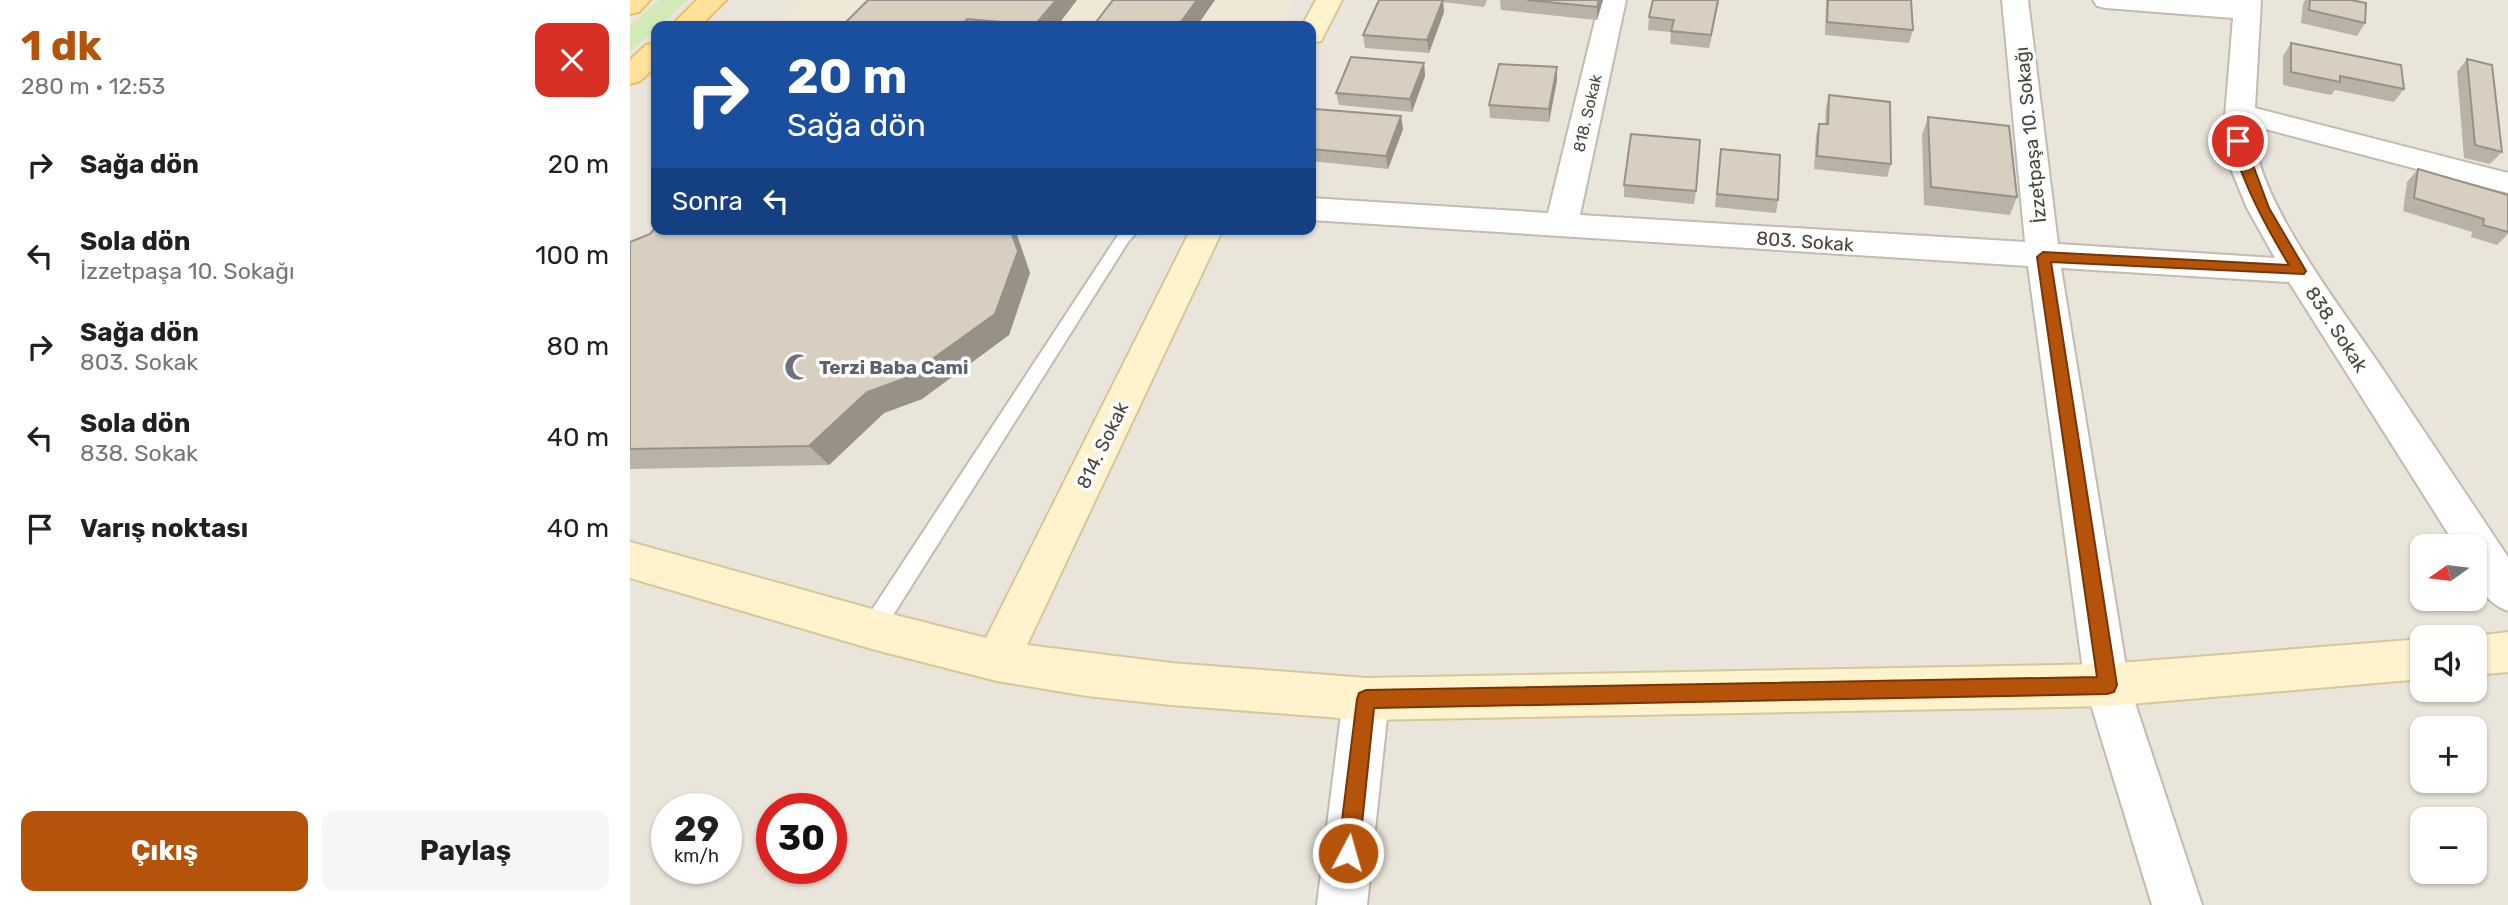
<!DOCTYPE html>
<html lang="tr">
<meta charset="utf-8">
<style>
:root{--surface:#fff;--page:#f6f6f6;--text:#202124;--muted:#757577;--accent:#b45309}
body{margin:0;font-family:Rubik,sans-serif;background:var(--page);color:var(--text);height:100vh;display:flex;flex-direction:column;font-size:26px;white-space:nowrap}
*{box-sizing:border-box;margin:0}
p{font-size:23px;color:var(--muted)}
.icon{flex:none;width:38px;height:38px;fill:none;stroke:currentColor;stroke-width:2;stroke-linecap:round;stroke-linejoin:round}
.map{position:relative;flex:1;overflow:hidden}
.drawer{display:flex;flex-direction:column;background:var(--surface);width:630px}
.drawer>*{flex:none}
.banner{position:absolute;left:21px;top:21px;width:665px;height:214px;border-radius:14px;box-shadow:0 2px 5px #0004;background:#1a4fa0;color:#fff;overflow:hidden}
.needle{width:46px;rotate:256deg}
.fabs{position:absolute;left:1780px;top:534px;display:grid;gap:14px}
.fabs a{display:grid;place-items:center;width:77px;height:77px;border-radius:14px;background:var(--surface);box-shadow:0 2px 5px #0004;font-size:35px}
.speed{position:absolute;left:21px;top:793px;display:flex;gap:14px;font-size:35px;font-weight:700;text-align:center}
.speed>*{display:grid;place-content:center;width:91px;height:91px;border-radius:50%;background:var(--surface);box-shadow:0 2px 5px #0004;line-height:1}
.speed small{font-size:18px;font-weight:400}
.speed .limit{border:10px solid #d22;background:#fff;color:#111}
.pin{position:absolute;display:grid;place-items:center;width:60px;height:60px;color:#fff;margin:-30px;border:4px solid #fff;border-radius:50%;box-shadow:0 2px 7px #0007}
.me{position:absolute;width:77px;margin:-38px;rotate:6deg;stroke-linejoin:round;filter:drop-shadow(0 0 5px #0008)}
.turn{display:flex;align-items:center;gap:24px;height:147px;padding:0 21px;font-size:32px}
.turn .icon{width:91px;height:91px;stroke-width:2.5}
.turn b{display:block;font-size:49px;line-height:60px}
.then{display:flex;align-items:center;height:66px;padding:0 21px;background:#0003;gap:14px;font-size:26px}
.round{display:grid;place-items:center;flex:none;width:74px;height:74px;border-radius:14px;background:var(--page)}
.overview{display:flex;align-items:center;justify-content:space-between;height:119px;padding:0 21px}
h1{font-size:42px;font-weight:700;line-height:52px;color:var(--accent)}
.action{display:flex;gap:14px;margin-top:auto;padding:14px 21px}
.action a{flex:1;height:80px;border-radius:14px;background:var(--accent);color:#fff;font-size:28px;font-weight:700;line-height:80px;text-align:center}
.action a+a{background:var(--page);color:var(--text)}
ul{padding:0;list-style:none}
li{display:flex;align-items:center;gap:21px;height:91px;padding:0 21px}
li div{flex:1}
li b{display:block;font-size:26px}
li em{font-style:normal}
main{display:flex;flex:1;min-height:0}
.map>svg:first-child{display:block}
.residential{fill:#eae5da;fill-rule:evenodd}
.education{fill:#efe8d6}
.green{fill:#d2eab5}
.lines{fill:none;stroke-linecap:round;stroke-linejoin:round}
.lane-casing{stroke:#c2bbae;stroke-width:4}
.street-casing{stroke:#c2bbae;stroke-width:4}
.secondary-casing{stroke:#d6c79b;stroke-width:4}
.primary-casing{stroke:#e6c16a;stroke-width:4}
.lane{fill:#fff;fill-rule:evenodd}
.street{fill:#fff;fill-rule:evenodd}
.secondary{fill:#fff3cd;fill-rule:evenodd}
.primary{fill:#ffe39c;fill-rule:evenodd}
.wall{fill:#bab2a6}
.shaded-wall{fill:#979187}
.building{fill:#d8cfc1;stroke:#979187;stroke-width:2}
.route{fill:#b45309;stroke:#753606;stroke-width:2}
.labels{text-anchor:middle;stroke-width:7;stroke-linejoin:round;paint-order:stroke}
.far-street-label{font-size:16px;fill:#4b4439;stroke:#fff}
.street-label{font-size:19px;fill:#4b4439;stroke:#fff}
.worship-label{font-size:19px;font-weight:bold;fill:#5b616d;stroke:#fff;text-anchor:start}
</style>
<main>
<section class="drawer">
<div class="overview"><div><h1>1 dk</h1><p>280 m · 12:53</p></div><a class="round" style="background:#d93025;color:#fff"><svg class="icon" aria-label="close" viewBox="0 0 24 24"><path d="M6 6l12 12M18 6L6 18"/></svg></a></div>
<ul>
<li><svg class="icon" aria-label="right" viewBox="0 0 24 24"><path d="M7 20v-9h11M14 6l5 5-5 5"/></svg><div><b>Sağa dön</b></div><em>20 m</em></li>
<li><svg class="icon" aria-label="left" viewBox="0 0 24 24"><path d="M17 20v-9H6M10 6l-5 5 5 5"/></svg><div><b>Sola dön</b><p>İzzetpaşa 10. Sokağı</p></div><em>100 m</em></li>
<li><svg class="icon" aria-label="right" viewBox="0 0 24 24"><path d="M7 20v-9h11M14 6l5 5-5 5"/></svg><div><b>Sağa dön</b><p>803. Sokak</p></div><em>80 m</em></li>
<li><svg class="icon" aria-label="left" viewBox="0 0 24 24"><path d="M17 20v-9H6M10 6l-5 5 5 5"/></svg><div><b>Sola dön</b><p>838. Sokak</p></div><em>40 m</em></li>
<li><svg class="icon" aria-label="arrive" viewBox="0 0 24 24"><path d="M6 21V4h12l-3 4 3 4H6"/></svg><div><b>Varış noktası</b></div><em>40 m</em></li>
</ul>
<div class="action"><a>Çıkış</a><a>Paylaş</a></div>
</section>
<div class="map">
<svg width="1878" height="905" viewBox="0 0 1878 905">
<rect width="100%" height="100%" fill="#f6f3ec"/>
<path class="residential" d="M0,0H1878V905H0ZM26,26H681V229H26ZM1792,546H1844V598H1792ZM1792,637H1844V690H1792ZM1792,728H1844V780H1792ZM37,808H96V868H37ZM142,808H201V868H142ZM1792,819H1844V872H1792Z"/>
<polygon class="education" points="172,0 663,0 649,26 143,26"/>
<polygon class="green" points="30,0 58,0 0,51 0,26"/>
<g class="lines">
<defs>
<polygon id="lane" points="492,229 510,229 498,242 250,636 242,639 234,636 231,629 234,622"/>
<g id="street">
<path d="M970,0H996L950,215L1395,242L1372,0H1398L1428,244L1645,258L1617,208L1601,169L1593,141L1603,18L1476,8L1467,6L1463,0H1631L1625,108L1878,173V193L1624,126C1620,193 1716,314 1754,371C1795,433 1837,495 1878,557V611C1847,599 1844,575 1844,546H1826L1659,282L1431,268L1499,685L1572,905H1522L1455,685L1398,266L681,220V198L918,213Z"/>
<polygon points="736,678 752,684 759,699 737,905 687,905 713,699 720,684"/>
</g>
<g id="secondary">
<polygon points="686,0 712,0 691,41 681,43 681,26 672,26"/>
<polygon points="561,229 593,229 397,645 541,663 736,678 1477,664 1792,639 1792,679 1477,706 736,720 541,705 457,696 367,681 242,649 0,578 0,542 242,609 356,638"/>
<polygon points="1878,632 1878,672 1844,675 1844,637 1838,637"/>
</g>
<g id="primary">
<polygon points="0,0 20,0 9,12 0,14"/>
<polygon points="67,0 96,0 70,26 41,26"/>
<polygon points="26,43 26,66 10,81 0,84 0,60 16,45"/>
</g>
</defs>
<use href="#lane" class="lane-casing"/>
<use href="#street" class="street-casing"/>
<use href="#secondary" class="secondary-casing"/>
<use href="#primary" class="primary-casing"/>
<use href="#lane" class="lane"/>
<use href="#street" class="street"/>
<use href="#secondary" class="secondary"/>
<use href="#primary" class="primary"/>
</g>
<g class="wall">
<polygon points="238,0 447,0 427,26 212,26"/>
<polygon points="749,0 857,0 854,7 813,2 814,12 799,53 735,48 733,35"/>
<polygon points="870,0 973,0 967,20 871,10"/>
<polygon points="1089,0 1079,48 1040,44 1041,32 1018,30 1019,17"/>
<polygon points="1196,0 1281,0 1283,30 1279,43 1195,35"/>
<polygon points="1675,0 1727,0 1726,1 1735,23 1727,36 1671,23 1673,4"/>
<polygon points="1661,43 1774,89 1764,102 1705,90 1701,95 1653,85 1653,56"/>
<polygon points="1837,59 1872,152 1860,164 1834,158 1827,72"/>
<polygon points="794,63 795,76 782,112 709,105 706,93"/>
<polygon points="927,67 927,80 919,122 860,118 859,105"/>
<polygon points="1199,95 1261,164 1257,177 1184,169 1186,136 1189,124 1195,124 1196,108"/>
<polygon points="771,116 773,129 758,169 681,161 681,117"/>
<polygon points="1298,117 1387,197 1380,215 1294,205 1292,135"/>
<polygon points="1091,149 1148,200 1146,213 1085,207"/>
<polygon points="1788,169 1878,195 1878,234 1867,245 1841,237 1842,232 1773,211 1777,182"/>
<polygon points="994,185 1066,191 1064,204 994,197"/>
<polygon points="26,229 385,229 400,273 379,335 292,399 254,413 199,465 0,469 0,242 20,234"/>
</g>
<g class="shaded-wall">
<polygon points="426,0 447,0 427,26 406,26 405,25"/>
<polygon points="567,0 585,0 567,26 548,26"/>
<polygon points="813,0 814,12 799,53 797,40"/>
<polygon points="969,0 973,0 967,20 967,7"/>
<polygon points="1088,0 1089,0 1079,48 1081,35"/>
<polygon points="337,19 341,26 331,26"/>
<polygon points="794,63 795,76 782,112 780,99"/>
<polygon points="927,67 927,80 919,122 919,109"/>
<polygon points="771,116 773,129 758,169 756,156"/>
<polygon points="380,229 385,229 400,273 379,335 292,399 254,413 199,465 179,446"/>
</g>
<g class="building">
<polygon points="238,0 426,0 405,25 337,19 331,26 212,26"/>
<polygon points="483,0 567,0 548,26 463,26"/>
<polygon points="749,0 813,0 797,40 733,35"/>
<polygon points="897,0 969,0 967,7"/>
<polygon points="1023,0 1088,0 1081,35 1041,31 1044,20 1019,17"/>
<polygon points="1198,0 1281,0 1283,30 1197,22"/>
<polygon points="1680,0 1721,0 1736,3 1735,23 1679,10"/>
<polygon points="1661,43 1771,65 1774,89 1710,76 1710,82 1661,72"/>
<polygon points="721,57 794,63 780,99 706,93"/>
<polygon points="1837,59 1862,65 1872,152 1845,145"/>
<polygon points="869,64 927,67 919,109 859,105"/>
<polygon points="1199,95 1260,102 1261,164 1187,156 1189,124 1198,124"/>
<polygon points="685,109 771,116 756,156 681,149 681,117"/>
<polygon points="1298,117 1379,126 1387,197 1301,187"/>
<polygon points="1001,134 1070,140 1066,191 994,185"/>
<polygon points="1091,149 1150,155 1148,200 1087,194"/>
<polygon points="1788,169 1878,195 1878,232 1853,225 1854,219 1784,198"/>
<polygon points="26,227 26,229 380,229 388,251 365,314 276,378 237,392 179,446 0,449 0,242 20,234"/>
</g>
<path class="route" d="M1608,137L1614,141L1639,208L1676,271L1674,274L1421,262L1487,685L1484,692L1477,694L744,708L729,853L726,861L718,864L711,861L708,853L727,699L729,693L736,690L1467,677L1407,257L1413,252L1659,265C1635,225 1614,186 1601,141Z"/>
<defs>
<symbol id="mosque-bare" viewBox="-9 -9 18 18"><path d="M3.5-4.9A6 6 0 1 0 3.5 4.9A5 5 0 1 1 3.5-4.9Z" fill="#6b7280" stroke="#fff" stroke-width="2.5" paint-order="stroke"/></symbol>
</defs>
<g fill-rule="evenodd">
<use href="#mosque-bare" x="149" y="348" width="38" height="38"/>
</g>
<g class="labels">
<g class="far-street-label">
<text transform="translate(957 113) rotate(-77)" y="6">818. Sokak</text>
</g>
<g class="street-label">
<text transform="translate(1400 135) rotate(-96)" y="7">İzzetpaşa 10. Sokağı</text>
<text transform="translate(1175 241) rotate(4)" y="7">803. Sokak</text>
<text transform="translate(1707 329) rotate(57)" y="7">838. Sokak</text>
<text transform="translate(472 445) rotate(-64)" y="7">814. Sokak</text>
</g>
<g class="worship-label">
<text x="189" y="374">Terzi Baba Cami</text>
</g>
</g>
</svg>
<div class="fabs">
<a><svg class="needle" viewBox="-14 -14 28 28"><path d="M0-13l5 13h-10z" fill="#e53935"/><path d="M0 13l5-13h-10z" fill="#757577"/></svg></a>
<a><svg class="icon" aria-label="sound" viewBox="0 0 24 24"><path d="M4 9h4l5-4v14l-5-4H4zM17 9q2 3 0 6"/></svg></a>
<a>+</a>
<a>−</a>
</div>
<div class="speed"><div>29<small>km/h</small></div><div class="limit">30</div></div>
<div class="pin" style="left:1608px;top:141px;background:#d93025"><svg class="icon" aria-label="arrive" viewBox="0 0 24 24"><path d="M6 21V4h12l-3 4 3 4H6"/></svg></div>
<svg class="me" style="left:718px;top:853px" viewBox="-20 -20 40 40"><circle r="17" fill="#b45309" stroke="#fff" stroke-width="3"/><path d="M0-11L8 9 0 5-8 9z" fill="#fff"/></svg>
<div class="banner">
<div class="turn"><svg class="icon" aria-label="right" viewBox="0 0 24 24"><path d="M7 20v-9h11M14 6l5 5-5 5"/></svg><div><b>20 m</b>Sağa dön</div></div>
<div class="then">Sonra<svg class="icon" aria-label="left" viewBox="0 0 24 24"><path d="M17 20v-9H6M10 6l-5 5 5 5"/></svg></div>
</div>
</div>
</main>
